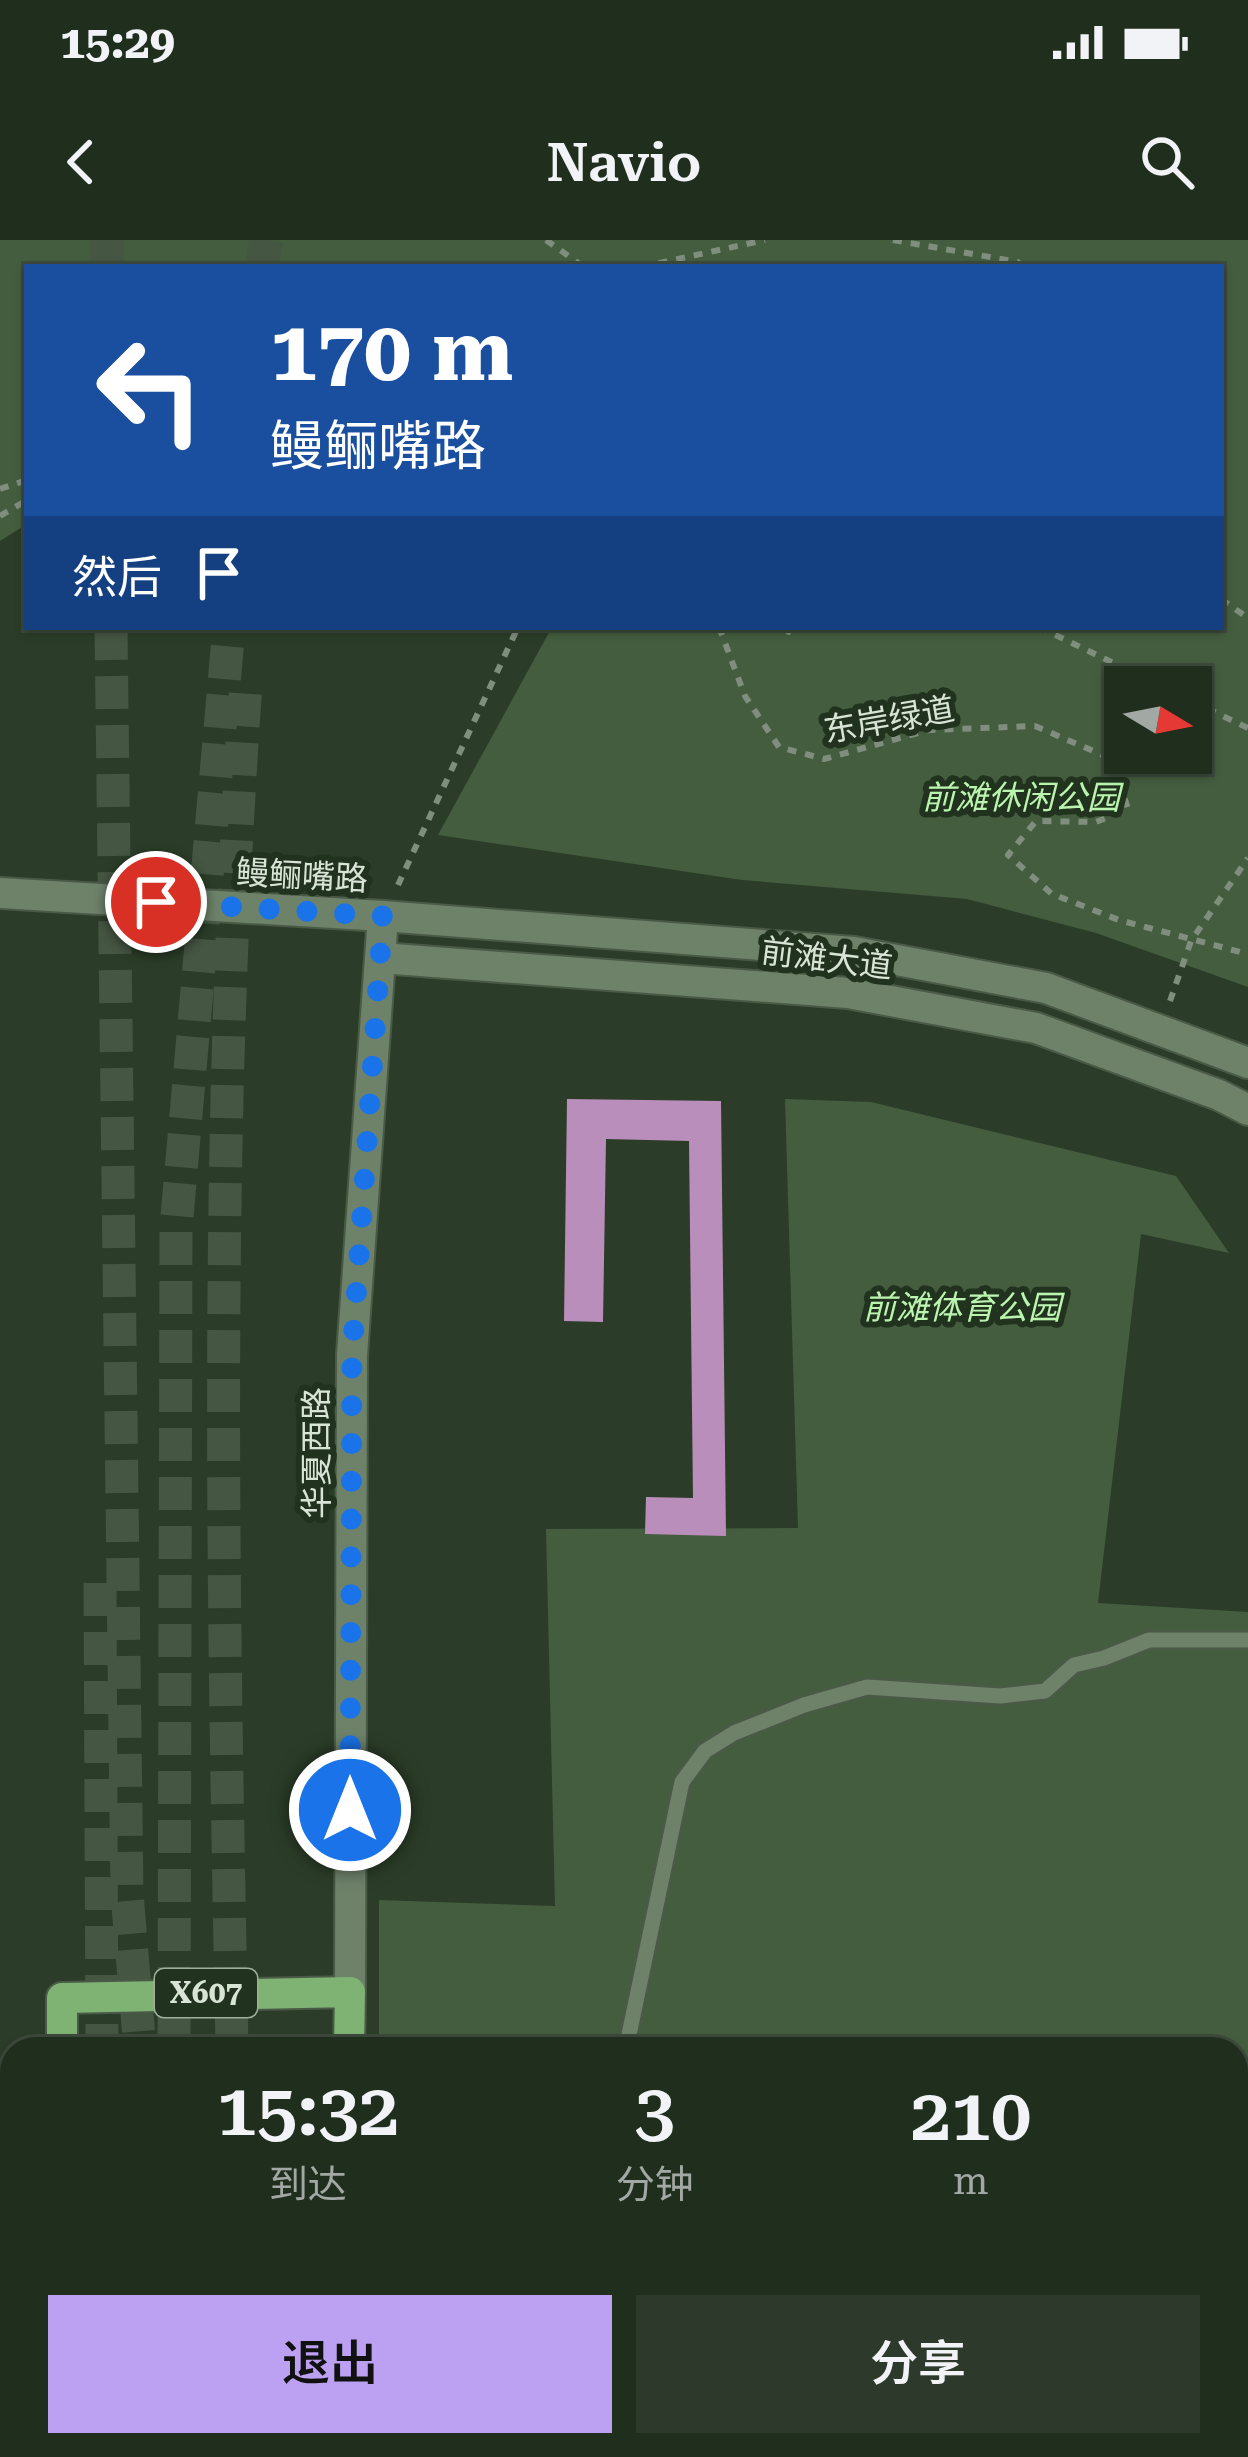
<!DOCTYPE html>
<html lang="zh">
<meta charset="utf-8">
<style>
:root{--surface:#202e1e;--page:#2d3a2b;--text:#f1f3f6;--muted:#a2a8a4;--line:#3d4a3c;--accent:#bca0f2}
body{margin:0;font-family:"Roboto Serif","Noto Sans SC",serif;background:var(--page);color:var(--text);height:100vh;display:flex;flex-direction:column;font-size:45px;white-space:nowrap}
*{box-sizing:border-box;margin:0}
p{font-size:39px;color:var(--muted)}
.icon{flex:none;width:66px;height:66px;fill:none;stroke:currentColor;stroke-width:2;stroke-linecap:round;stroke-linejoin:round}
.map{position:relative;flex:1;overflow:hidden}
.side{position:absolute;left:0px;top:1797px;width:1248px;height:420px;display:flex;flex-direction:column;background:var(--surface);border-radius:36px 36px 0 0;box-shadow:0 3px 9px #0004,0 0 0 3px var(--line)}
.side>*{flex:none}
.top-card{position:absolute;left:24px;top:24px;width:1200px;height:366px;border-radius:0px;box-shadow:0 3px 9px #0004,0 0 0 3px var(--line);background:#1a4fa0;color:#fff;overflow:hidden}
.needle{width:78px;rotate:100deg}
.fabs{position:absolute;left:1104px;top:426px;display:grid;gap:24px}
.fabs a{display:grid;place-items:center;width:108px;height:108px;border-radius:0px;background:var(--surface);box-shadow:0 3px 9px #0004,0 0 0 3px var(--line);font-size:60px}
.pin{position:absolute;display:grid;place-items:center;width:102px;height:102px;color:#fff;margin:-51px;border:6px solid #fff;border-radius:50%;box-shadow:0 3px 12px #0007}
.me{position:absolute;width:132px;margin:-66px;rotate:0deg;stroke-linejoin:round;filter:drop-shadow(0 0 9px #0008)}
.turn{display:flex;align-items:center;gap:42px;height:252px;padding:0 48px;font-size:54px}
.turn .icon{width:156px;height:156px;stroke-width:2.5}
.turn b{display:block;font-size:84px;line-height:102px}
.then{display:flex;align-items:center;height:114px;padding:0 48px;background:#0003;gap:24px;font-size:45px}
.eta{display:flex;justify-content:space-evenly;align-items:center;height:204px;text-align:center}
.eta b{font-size:72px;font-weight:600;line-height:84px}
.button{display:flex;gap:24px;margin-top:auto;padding:24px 48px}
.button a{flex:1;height:138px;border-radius:0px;background:var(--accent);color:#111;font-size:48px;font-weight:600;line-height:138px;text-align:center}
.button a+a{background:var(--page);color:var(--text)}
.status{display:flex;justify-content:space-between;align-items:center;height:84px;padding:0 60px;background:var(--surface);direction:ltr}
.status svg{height:33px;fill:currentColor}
header{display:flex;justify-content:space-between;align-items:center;height:156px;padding:0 48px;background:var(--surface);font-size:54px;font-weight:600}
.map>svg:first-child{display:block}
.green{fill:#445d3f;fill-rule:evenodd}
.building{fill:#ba8eba}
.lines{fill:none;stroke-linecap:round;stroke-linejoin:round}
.trunk-tunnel{stroke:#455642;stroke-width:33;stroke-dasharray:33 16;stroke-linecap:butt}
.service-casing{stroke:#4a5a47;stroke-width:20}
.minor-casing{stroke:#4a5a47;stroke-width:34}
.tertiary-casing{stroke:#4a5a47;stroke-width:34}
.primary-casing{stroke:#4a5a47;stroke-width:34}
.path{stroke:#7f8e7d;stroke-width:6;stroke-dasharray:9 9;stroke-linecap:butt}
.service{stroke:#6e826a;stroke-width:15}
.minor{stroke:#6e826a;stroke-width:30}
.tertiary{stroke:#6e826a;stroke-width:30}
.primary{stroke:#7eb374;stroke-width:30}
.route{stroke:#1a73e8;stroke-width:21;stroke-dasharray:0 37.8}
.labels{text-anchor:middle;stroke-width:12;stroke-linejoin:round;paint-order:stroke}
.shield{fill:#21331e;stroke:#a1af9f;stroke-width:3}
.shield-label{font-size:30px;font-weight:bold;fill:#d8e4d6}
.street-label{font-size:33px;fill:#d8e4d6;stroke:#21331e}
.park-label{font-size:33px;font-style:italic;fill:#baf4af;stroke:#21331e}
</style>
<div class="status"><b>15:29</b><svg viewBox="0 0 49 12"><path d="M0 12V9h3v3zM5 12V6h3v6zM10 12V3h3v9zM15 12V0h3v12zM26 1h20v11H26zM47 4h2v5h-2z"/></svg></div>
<header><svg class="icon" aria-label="back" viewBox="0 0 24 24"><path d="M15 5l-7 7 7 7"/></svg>Navio<svg class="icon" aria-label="search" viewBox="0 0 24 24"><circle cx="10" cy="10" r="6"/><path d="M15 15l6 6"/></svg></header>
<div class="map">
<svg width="1248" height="2217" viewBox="0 0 1248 2217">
<rect width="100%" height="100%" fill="#2b3d28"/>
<g class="green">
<path d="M0,0H1248V747L1096,693L967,659L742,640L438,595L552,387H1221V27H27V284L0,301ZM1125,447H1191V513H1125Z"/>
<polygon points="785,859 871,862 1176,936 1229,1013 1141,994 1098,1363 1248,1372 1248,2217 381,2217 381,2205 1236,2205 1236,1809 379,1809 379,1660 555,1666 546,1289 798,1288"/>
</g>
<polygon class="building" points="567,859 721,861 726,1296 645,1294 646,1257 693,1258 689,901 606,899 603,1082 564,1081"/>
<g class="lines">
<g class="trunk-tunnel">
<polyline points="107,0 107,27"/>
<polyline points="262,27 266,0"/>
<polyline points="111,387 127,1654 140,1809"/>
<polyline points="100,1343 102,1809"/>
<polyline points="174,1809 176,988 229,387"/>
<path d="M232,1809C223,1354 214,898 246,443"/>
<polyline points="104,2205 104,2217"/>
<polyline points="172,2205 173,2217"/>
<polyline points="240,2205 240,2217"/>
</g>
<defs>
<g id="service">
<polyline points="626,1809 682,1542 705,1511 734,1493 804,1465 867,1447 1000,1456 1045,1451 1074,1425 1104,1418 1149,1400 1248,1400"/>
<polyline points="565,2217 569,2205"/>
</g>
<polyline id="minor" points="350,1752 352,1115 383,676"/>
<g id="tertiary">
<polyline points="0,653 383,676 854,712 1046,748 1248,823"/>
<polyline points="381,718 848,753 1036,788 1219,855 1248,870"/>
</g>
<g id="primary">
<polyline points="62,1809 62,1758 350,1752 349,1809"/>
<polyline points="347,2205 347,2217"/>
<polyline points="58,2217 58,2205"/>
</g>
</defs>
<use href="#service" class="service-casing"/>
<use href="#minor" class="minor-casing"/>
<use href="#tertiary" class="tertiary-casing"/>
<use href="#primary" class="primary-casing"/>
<g class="path">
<polyline points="546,0 584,27"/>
<polyline points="893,0 1018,22 1021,27"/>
<polyline points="641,27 765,0"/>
<polyline points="0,249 27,240"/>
<polyline points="0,276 27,260"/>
<polyline points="1221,359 1248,378"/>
<polyline points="719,387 745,456 779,507 824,519 929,490 1035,486 1112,519 1128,569 1096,582 1036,581 1008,615 1052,654 1119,680 1248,714"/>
<polyline points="782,387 789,392 795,387"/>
<polyline points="1039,387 1163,447"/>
<polyline points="1191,461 1248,488"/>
<polyline points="398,645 518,387"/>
<polyline points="1170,761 1191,701 1248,618"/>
</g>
<use href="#service" class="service"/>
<use href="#minor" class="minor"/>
<use href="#tertiary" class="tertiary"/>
<use href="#primary" class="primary"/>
</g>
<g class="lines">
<polyline class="route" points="156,662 383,676 352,1115 350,1570"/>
</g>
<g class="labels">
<rect class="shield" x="155" y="1729" width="102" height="48" rx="9"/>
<g class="shield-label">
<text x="206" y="1763">X607</text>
</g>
<g class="street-label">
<text transform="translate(889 479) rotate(-10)" y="12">东岸绿道</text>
<text transform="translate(302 635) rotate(3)" y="12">鳗鲡嘴路</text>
<text transform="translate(827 718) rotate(7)" y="12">前滩大道</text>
<text transform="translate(316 1213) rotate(-90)" y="12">华夏西路</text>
</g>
<g class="park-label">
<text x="1021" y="569">前滩休闲公园</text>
<text x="962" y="1079">前滩体育公园</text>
</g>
</g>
</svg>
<div class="fabs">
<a><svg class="needle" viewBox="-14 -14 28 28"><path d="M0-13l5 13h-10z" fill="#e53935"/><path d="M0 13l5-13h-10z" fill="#a2a8a4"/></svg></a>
</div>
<div class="pin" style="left:156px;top:662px;background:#d93025"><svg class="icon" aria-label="arrive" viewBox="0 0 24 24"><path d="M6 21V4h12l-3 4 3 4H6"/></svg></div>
<svg class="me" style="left:350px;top:1570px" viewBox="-20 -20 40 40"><circle r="17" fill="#1a73e8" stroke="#fff" stroke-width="3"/><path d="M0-11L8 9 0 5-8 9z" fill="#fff"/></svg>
<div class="top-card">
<div class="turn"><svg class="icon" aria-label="left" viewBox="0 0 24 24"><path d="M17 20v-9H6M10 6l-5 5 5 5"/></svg><div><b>170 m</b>鳗鲡嘴路</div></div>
<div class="then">然后<svg class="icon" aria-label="arrive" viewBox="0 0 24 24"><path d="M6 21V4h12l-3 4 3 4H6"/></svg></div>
</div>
<section class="side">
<div class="eta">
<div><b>15:32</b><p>到达</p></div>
<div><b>3</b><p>分钟</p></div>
<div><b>210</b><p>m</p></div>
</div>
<div class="button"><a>退出</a><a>分享</a></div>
</section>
</div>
